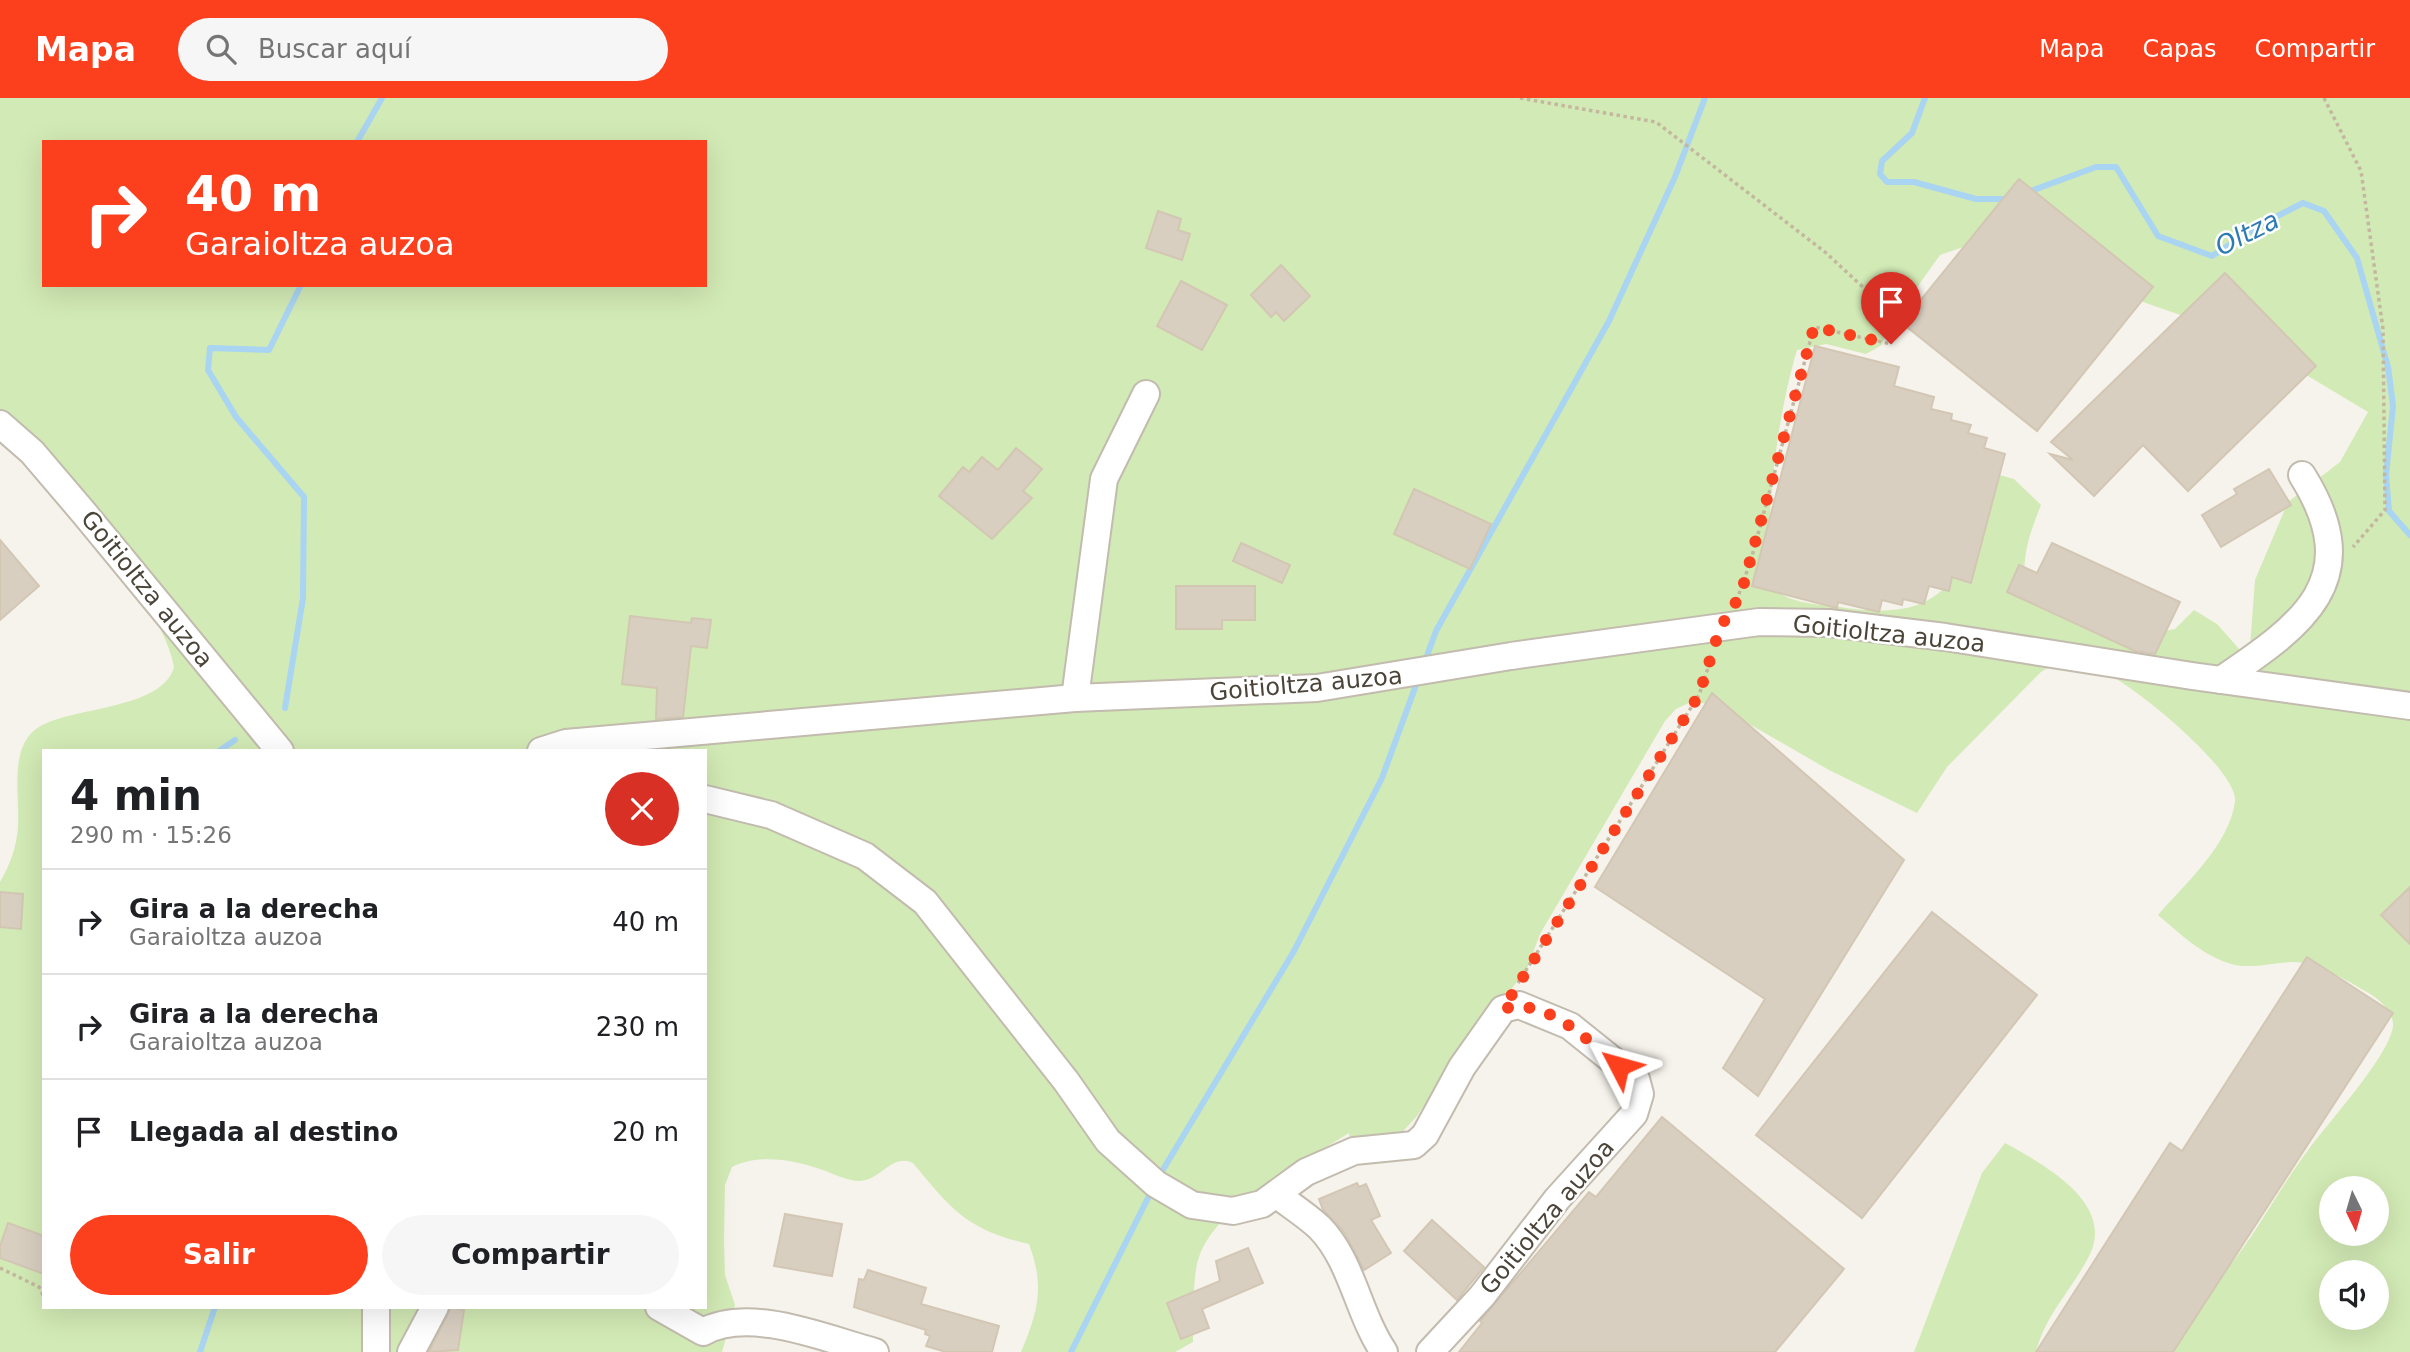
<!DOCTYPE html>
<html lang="es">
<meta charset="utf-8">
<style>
:root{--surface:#fff;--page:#f6f6f6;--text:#202124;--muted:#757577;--line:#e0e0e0;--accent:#fc3f1d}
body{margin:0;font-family:"DejaVu Sans",sans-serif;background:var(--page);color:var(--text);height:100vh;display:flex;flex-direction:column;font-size:26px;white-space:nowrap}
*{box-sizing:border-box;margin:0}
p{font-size:23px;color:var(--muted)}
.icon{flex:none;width:38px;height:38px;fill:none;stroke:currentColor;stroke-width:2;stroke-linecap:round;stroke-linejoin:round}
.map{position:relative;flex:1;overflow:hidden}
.side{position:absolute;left:42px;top:651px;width:665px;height:560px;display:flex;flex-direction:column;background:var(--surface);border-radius:0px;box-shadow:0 7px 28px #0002}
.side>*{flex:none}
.banner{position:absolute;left:42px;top:42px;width:665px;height:147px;border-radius:0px;box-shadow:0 7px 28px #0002;background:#fc3f1d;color:#fff;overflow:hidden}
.needle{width:46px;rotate:175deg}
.tools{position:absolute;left:2319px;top:1078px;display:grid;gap:14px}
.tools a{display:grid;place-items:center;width:70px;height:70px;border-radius:50%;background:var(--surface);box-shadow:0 7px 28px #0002;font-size:35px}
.pin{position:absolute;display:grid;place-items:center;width:60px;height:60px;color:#fff;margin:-72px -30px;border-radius:50% 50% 50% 0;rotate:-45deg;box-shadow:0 0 7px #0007}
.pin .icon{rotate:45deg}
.me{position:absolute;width:77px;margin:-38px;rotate:309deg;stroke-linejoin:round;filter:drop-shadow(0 0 5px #0008)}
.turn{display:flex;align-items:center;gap:24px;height:147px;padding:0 28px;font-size:32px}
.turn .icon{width:91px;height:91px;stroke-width:2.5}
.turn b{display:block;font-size:49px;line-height:60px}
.round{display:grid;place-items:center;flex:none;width:74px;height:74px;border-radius:37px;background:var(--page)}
.overview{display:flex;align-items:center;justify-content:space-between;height:119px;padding:0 28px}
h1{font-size:42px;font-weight:600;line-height:52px}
.action{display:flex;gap:14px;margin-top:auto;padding:14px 28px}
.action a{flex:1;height:80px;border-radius:42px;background:var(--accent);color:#fff;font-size:28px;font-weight:600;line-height:80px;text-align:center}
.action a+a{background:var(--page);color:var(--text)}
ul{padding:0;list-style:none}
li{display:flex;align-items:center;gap:21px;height:105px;padding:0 28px;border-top:2px solid var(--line)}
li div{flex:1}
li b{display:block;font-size:26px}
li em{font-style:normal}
header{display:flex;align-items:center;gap:42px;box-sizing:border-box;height:98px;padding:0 35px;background:var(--accent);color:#fff}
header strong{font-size:33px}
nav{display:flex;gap:38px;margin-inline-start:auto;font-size:24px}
.search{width:490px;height:63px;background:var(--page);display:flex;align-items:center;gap:18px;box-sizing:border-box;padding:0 24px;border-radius:38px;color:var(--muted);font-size:26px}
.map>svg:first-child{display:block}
.green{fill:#d2eab5;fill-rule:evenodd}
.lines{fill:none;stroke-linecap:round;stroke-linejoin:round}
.stream{stroke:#a9d4f2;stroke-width:6}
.building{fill:#d8cfc1;stroke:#d3c7b4;stroke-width:2}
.minor-casing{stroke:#c2bbae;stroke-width:30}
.path{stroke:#c4b79f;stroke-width:3.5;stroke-dasharray:3.5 3.5;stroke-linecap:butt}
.minor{stroke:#fff;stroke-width:26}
.route{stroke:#fc3f1d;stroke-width:12;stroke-dasharray:0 21.6}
.labels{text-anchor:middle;stroke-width:5;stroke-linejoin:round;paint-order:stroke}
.street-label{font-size:24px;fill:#4b4439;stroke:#fff}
.water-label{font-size:26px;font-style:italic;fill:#2e7ab2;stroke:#fff}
</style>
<header>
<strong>Mapa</strong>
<div class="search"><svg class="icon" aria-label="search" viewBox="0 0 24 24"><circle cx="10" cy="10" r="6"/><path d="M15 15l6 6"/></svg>Buscar aquí</div>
<nav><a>Mapa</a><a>Capas</a><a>Compartir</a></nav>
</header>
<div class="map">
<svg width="2410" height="1254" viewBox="0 0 2410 1254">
<rect width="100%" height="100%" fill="#f6f3ec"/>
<g class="green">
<path d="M0,0H2410V1254H2155C2177,1224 2204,1199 2228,1170C2258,1133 2280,1089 2309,1051C2328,1025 2390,957 2393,928C2394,913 2377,899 2365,893C2345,881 2315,863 2291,864C2269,865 2249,872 2228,865C2201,856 2179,835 2158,817C2185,786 2229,747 2235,704C2240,672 2119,573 2087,566C2073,563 2053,566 2041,574L1947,669L1917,715L1829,672L1718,608L1693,603L1676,611L1665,623L1540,836L1527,871L1452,966L1417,1018L1386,1052L1350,1042L1349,1035C1305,1063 1216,1107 1199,1159C1192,1178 1194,1222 1193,1244L1175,1254H1021C1038,1213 1045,1189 1029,1146C967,1132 952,1112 913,1065C892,1055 881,1082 860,1083C847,1083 834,1076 823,1072C796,1062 758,1055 732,1069L725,1087L724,1143L725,1177L735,1207L722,1254H0V784C10,767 17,748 18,728C20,698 9,651 36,631C68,608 162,613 174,569C161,496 50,392 0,336ZM44,44H705V187H44ZM2004,135L2098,174L2143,204L2232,235L2275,270L2308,278L2368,314L2340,364L2288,404L2255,482L2249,562L2217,526L2194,512L2175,531L2150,535L2025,483C2022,456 2031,432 2041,407L2014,381L1992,375C1962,469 1959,528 1839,509C1817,506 1791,506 1773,490C1762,427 1778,315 1797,252L1826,246L1866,256L1882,247L1888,230L1940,157ZM44,653H705V1209H44ZM2331,1090H2376V1136H2331ZM2331,1174H2376V1220H2331Z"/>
<path d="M2005,1045C2041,1065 2115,1104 2090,1156C2073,1191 2046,1215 2036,1254H1914L1982,1075Z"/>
</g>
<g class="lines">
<g class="stream">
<polyline points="1925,0 1912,35 1882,63 1880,76 1887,84 1914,84 1976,101 2008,101"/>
<polyline points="357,44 382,0"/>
<polyline points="2028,94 2096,69 2116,69 2158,138 2212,158 2260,127 2303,105 2324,113 2357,160 2388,269 2393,308 2386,377 2389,413 2410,437"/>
<polyline points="1424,566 1436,533 1609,223 1675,79 1705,0"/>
<polyline points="285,610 303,500 304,399 236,319 208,272 210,250 269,252 301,187"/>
<polyline points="219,653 235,642"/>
<polyline points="1158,1080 1294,853 1382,680 1419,579"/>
<polyline points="200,1254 215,1209"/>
<polyline points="1071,1254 1153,1090"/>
</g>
</g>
<g class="building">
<polygon points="2019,81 2153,189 2037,333 1902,225"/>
<polygon points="1158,113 1181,121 1178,132 1190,136 1182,162 1146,150"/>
<polygon points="1281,167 1310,198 1284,223 1276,214 1271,219 1251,197"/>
<polygon points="2225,175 2316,268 2188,393 2143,347 2094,398 2050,356 2073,362 2051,344"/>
<polygon points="1181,183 1227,207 1202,252 1157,228"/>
<polygon points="1815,248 1899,269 1894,288 1934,299 1931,311 1952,316 1951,322 1971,327 1968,335 1987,340 1984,350 2005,356 1971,485 1952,479 1949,493 1929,488 1924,506 1903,501 1902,507 1882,502 1879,514 1838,504 1837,510 1752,488"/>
<polygon points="1016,350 1042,371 1023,393 1032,400 992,441 939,398 963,369 969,374 982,359 998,372"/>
<polygon points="2269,371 2291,407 2221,449 2202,417 2237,396 2234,391"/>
<polygon points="1414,391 1491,426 1470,471 1394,436"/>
<polygon points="0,442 39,488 0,522"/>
<polygon points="1241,445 1290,467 1282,485 1233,463"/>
<polygon points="2052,445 2180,504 2155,556 2135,553 2007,494 2019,467 2037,475"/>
<polygon points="1176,488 1255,488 1255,522 1222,522 1222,531 1176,531"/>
<polygon points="630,518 691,525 692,520 711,522 707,550 691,548 683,619 656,621 657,590 622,586"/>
<polygon points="1712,595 1904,762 1758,998 1723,970 1765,901 1595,789"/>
<polygon points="2410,789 2410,846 2381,817"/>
<polygon points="0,794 23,796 21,831 0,829"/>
<polygon points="1932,814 2037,897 1862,1120 1756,1037"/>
<polygon points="2307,859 2393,915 2173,1254 2036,1254 2170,1045 2182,1053"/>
<polygon points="1662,1019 1844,1171 1775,1254 1459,1254 1482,1225 1480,1223 1589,1094 1596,1099"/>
<polygon points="1357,1085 1359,1089 1366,1086 1380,1118 1371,1122 1391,1155 1364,1172 1344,1134 1323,1112 1319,1101"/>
<polygon points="785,1116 842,1126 832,1178 774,1168"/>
<polygon points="1432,1122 1484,1169 1457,1202 1404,1153"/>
<polygon points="8,1125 44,1138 44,1176 0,1160 0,1148"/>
<polygon points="1248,1150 1263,1185 1202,1211 1209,1230 1181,1241 1167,1205 1220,1183 1216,1163"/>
<polygon points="868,1172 926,1190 921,1206 999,1228 992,1254 946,1254 926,1248 930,1238 925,1236 926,1232 854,1209 859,1181 864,1182"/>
<polygon points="451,1209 464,1212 458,1252 429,1254"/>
</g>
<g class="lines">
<defs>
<g id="minor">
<polyline points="0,326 32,354 84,415 280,653"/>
<path d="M2221,582C2302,527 2368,482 2302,377"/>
<polyline points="1075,600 1104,381 1146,296"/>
<polyline points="541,653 566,645 1075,600 1317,590 1511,558 1759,524 1829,525 1945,539 2192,578 2410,608"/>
<polyline points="705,701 771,717 865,758 925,804 1066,983 1108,1043 1156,1086 1192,1107 1233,1113 1262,1106 1306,1074 1354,1053 1414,1047 1425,1037 1462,969 1503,911 1519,907 1570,928 1636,981 1640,996 1634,1016 1557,1101 1482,1198 1430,1254"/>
<path d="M1276,1096C1290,1107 1306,1117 1319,1129C1352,1162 1358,1216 1384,1254"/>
<polyline points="376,1209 376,1254"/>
<path d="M659,1209L703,1234C750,1208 826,1241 875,1254"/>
<polyline points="411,1254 435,1209"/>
</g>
</defs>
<use href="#minor" class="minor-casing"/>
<g class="path">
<polyline points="1520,0 1656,24 1825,154 1893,217 1891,246 1814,229 1751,462 1736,504"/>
<polyline points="2324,0 2361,73 2383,231 2385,412 2353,449"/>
<polyline points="1518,885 1699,597 1713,555"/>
<polyline points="0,1170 39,1189 44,1199"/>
<polyline points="54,1209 64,1209"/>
</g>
<use href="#minor" class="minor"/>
</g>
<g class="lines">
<path class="route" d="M1619,968C1588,943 1546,898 1503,911L1699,597L1720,530L1741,496L1814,229L1891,246"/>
</g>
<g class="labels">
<g class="street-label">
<text transform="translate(147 491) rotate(51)" y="8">Goitioltza auzoa</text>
<text transform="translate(1889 536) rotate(6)" y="8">Goitioltza auzoa</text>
<text transform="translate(1306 586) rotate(-5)" y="8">Goitioltza auzoa</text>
<text transform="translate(1547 1119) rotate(-50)" y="8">Goitioltza auzoa</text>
</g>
<g class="water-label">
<text transform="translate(2247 135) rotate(-27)" y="9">Oltza</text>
</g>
</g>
</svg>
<div class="tools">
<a><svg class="needle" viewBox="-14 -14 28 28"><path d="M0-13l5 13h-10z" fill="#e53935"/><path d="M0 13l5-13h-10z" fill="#757577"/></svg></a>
<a><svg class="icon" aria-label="sound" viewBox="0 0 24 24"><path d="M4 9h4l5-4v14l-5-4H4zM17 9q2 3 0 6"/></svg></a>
</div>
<div class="pin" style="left:1891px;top:246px;background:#d93025"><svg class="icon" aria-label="arrive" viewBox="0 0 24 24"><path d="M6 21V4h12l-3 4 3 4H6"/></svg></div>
<svg class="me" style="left:1619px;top:968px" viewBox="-20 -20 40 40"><path d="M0-17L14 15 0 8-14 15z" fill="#fc3f1d" stroke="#fff" stroke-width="4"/></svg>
<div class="banner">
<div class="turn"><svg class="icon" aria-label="right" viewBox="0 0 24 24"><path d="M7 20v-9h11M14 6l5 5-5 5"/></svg><div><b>40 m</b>Garaioltza auzoa</div></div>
</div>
<section class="side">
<div class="overview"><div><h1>4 min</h1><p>290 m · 15:26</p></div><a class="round" style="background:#d93025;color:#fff"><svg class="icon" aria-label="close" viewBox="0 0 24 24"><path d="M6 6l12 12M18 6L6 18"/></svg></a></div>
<ul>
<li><svg class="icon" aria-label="right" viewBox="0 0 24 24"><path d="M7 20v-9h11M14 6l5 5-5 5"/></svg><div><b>Gira a la derecha</b><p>Garaioltza auzoa</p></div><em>40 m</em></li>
<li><svg class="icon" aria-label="right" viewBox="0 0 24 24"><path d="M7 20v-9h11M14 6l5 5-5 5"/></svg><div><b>Gira a la derecha</b><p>Garaioltza auzoa</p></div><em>230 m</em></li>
<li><svg class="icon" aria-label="arrive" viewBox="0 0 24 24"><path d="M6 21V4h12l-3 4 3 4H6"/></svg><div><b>Llegada al destino</b></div><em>20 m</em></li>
</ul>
<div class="action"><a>Salir</a><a>Compartir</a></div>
</section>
</div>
